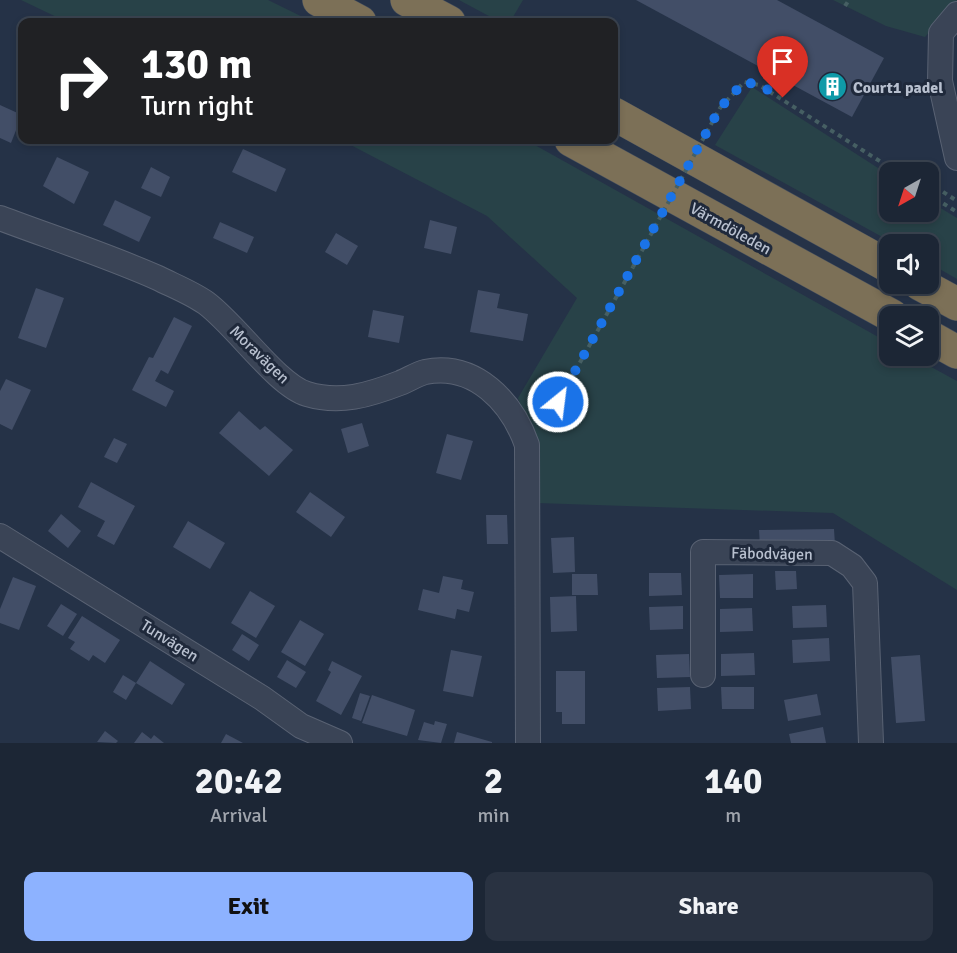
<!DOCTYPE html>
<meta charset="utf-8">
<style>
:root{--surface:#1c2635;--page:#293241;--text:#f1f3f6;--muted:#a0a5ad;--line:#3a4350;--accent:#8db2ff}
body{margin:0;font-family:Signika,sans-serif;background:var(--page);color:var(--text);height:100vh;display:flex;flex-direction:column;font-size:22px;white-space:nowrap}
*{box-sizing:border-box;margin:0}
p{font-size:20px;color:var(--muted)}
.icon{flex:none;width:33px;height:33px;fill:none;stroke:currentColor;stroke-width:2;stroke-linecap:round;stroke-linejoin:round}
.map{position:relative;height:743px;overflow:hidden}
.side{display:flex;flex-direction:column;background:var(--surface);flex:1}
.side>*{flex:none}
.banner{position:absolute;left:18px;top:18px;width:600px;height:126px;border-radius:12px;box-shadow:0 3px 9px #0003,0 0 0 2px var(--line);background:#202124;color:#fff;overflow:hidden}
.needle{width:39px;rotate:219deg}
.tools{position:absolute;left:879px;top:162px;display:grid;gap:12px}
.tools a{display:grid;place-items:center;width:60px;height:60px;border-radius:12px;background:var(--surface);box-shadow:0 3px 9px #0003,0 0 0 2px var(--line);font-size:30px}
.pin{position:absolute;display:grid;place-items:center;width:51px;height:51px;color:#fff;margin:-62px -26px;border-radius:50% 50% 50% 0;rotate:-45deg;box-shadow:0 0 6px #0007}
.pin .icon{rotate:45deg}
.me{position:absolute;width:66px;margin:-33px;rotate:29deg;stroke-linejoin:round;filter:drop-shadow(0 0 4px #0008)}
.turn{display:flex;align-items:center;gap:21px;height:126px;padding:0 24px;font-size:27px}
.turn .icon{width:78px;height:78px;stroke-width:2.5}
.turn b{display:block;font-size:42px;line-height:51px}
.eta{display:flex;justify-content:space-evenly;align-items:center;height:102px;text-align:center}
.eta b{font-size:36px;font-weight:800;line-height:42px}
.button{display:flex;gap:12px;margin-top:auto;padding:12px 24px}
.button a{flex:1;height:69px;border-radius:12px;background:var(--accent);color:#111;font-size:24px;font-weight:800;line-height:69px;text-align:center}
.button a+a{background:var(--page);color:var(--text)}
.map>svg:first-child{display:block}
.green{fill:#284248}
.building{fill:#424e67}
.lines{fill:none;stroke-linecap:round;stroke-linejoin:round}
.minor-casing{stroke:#596273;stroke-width:26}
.highway-casing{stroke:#424c5d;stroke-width:34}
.path{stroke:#465f63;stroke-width:4;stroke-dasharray:4.5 4.5;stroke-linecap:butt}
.minor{stroke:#3a4456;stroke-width:24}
.highway{stroke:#7c7057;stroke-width:33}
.path-bridge{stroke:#465f63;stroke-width:4;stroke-dasharray:4.5 4.5;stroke-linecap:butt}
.route{stroke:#1a73e8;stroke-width:10;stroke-dasharray:0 18}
.labels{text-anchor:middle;stroke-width:6;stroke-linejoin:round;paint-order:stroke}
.poi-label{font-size:16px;font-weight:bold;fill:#b8c0cf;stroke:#1f293b;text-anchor:start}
.street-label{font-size:16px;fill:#b8c0cf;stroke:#1f293b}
</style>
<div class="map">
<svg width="957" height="743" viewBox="0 0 957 743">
<rect width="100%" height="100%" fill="#253247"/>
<g class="green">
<polygon points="21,0 268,0 313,22 67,22"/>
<polygon points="459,0 523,0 510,22 500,22"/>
<polygon points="833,0 957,0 925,37 886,26"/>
<polygon points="752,87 889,175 890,212 928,212 929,201 957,218 957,279 929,263 928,244 895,244 715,145"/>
<polygon points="341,140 526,140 889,343 890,356 911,356 957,381 957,590 833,513 537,503 539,456 518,398 577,298 487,216"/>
</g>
<g class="building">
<polygon points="636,0 777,0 884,58 852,117"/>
<polygon points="0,105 22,115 11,143 0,138"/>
<polygon points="243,149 286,169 276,192 232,172"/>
<polygon points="57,157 89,172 74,204 43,186"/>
<polygon points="151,167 170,177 161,197 141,188"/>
<polygon points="115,200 151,217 139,242 103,225"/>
<polygon points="430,220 457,227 451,254 424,248"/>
<polygon points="220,222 254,237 247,253 213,238"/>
<polygon points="336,233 358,246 347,265 325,252"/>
<polygon points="36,288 64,298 46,348 18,338"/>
<polygon points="478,290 500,294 497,308 528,314 523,341 470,332"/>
<polygon points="373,310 404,316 399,343 368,337"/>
<polygon points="174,317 192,326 168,374 161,370 155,381 174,391 166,407 132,390 149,357 153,358"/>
<polygon points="6,379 31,390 12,430 0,424 0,391"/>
<polygon points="239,411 260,430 265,426 293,450 269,476 219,433"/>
<polygon points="362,423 369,446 348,453 341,429"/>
<polygon points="447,434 473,441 461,480 436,473"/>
<polygon points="114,438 127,444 117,463 104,457"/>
<polygon points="91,482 135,506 114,545 97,536 105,521 78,507"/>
<polygon points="310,492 345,517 331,537 296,512"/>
<polygon points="61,514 81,531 68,548 48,531"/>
<polygon points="486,515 507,515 508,544 487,544"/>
<polygon points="188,521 225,543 210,569 173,547"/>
<polygon points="834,529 835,545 760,547 759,530"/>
<polygon points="574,537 575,572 553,573 551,538"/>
<polygon points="775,571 796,571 797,589 776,590"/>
<polygon points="649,573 681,573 682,595 649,596"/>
<polygon points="572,574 597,574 598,595 572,595"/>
<polygon points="753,574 753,598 720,598 719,575"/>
<polygon points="443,576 463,580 461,589 474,592 469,612 457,609 455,619 418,610 423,589 439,593"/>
<polygon points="13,577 36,586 19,630 0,623 0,609"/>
<polygon points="250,591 275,606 256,638 231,623"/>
<polygon points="576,596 577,631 551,632 550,597"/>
<polygon points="61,604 77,614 63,636 47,626"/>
<polygon points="826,605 827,627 793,628 792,606"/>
<polygon points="683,606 683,629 650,630 649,607"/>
<polygon points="752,608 753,631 720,632 720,609"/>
<polygon points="82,616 120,640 105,663 93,655 89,661 70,649 75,642 68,638"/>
<polygon points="300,620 324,634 305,666 281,652"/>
<polygon points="242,634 259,645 249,661 232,650"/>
<polygon points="829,638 830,661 793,663 792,640"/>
<polygon points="451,650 482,656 473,697 443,691"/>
<polygon points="754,653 755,675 721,676 721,654"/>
<polygon points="689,654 690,677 657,678 656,655"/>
<polygon points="920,655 925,721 896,723 891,657"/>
<polygon points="287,660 306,672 296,688 277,677"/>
<polygon points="150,661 185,684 172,705 136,683"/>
<polygon points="332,661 362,676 341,715 316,701 331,672 328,670"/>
<polygon points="556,671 585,671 585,724 562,724 562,712 556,712"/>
<polygon points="123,675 136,683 126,700 113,692"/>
<polygon points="690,687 691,709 658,711 657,688"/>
<polygon points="721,687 754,687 754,709 722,709"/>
<polygon points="360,693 370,696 361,721 352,718"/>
<polygon points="817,694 821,715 788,721 784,700"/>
<polygon points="372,695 415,710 407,736 362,723"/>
<polygon points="435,721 447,724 441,743 418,740 424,722 434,725"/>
<polygon points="823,727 826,743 791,743 789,734"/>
<polygon points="105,731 118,741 116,743 97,742"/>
<polygon points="142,732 151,739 154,735 164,743 134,743"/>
<polygon points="457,732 492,742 492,743 454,743"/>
<polygon points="226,734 243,743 221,743"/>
</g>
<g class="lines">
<defs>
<g id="minor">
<polyline points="957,14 941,33 940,81 957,158"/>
<path d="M0,218C53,238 106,255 158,278C174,286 192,293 206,303C236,325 277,385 307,394C340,404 369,395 400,383C408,380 417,374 425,372C475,362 512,402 527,445L528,743"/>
<polyline points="0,536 262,698 301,726 340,743"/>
<polyline points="703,675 703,552 832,553 852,566 865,583 871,743"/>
</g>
<g id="highway">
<polyline points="319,0 360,22"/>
<polyline points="407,0 449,22"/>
<polyline points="614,114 890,267"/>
<polyline points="571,140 892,316"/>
<polyline points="920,284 957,304"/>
<polyline points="928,336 957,352"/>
</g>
</defs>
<use href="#minor" class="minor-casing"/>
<use href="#highway" class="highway-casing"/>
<g class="path">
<polyline points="845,6 849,0"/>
<polyline points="720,108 744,82 759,85 897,172"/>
<polyline points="928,182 957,201"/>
<polyline points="928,194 957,212"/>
<polyline points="542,424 558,402 633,267"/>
</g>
<use href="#minor" class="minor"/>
<use href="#highway" class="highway"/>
<polyline class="path-bridge" points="633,267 720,108"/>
</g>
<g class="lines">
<polyline class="route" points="558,402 720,108 744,82 759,85 783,98"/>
</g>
<defs>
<symbol id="building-disc" viewBox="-11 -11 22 22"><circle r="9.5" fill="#0f9aa8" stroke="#1f293b"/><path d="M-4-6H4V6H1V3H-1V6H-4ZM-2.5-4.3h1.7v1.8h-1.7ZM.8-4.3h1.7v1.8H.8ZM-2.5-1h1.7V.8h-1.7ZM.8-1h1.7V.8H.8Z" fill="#fff"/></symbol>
</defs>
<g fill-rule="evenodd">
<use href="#building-disc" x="816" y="70" width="33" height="33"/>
</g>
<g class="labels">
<g class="poi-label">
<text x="853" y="93">Court1 padel</text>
</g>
<g class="street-label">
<text transform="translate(731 228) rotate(29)" y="6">Värmdöleden</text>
<text transform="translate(260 354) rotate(44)" y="6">Moravägen</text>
<text transform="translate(772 553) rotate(1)" y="6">Fäbodvägen</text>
<text transform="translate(170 640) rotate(32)" y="6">Tunvägen</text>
</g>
</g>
</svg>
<div class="tools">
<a><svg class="needle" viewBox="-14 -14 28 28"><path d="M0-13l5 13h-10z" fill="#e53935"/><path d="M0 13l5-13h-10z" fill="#a0a5ad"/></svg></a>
<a><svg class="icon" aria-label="sound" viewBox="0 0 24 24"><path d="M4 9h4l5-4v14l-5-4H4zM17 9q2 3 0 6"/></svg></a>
<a><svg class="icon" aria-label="layers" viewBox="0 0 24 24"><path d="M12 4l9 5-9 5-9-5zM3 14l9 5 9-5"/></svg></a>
</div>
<div class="pin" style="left:783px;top:98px;background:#d93025"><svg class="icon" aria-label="arrive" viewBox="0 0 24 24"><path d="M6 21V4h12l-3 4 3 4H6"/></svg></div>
<svg class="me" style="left:558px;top:402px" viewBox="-20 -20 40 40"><circle r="17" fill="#1a73e8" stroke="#fff" stroke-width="3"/><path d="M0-11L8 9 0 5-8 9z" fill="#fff"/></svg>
<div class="banner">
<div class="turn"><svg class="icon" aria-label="right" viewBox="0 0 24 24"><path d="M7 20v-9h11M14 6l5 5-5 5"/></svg><div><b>130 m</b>Turn right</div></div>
</div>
</div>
<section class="side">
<div class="eta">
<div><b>20:42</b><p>Arrival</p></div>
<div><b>2</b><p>min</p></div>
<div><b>140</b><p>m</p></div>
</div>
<div class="button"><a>Exit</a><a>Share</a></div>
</section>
